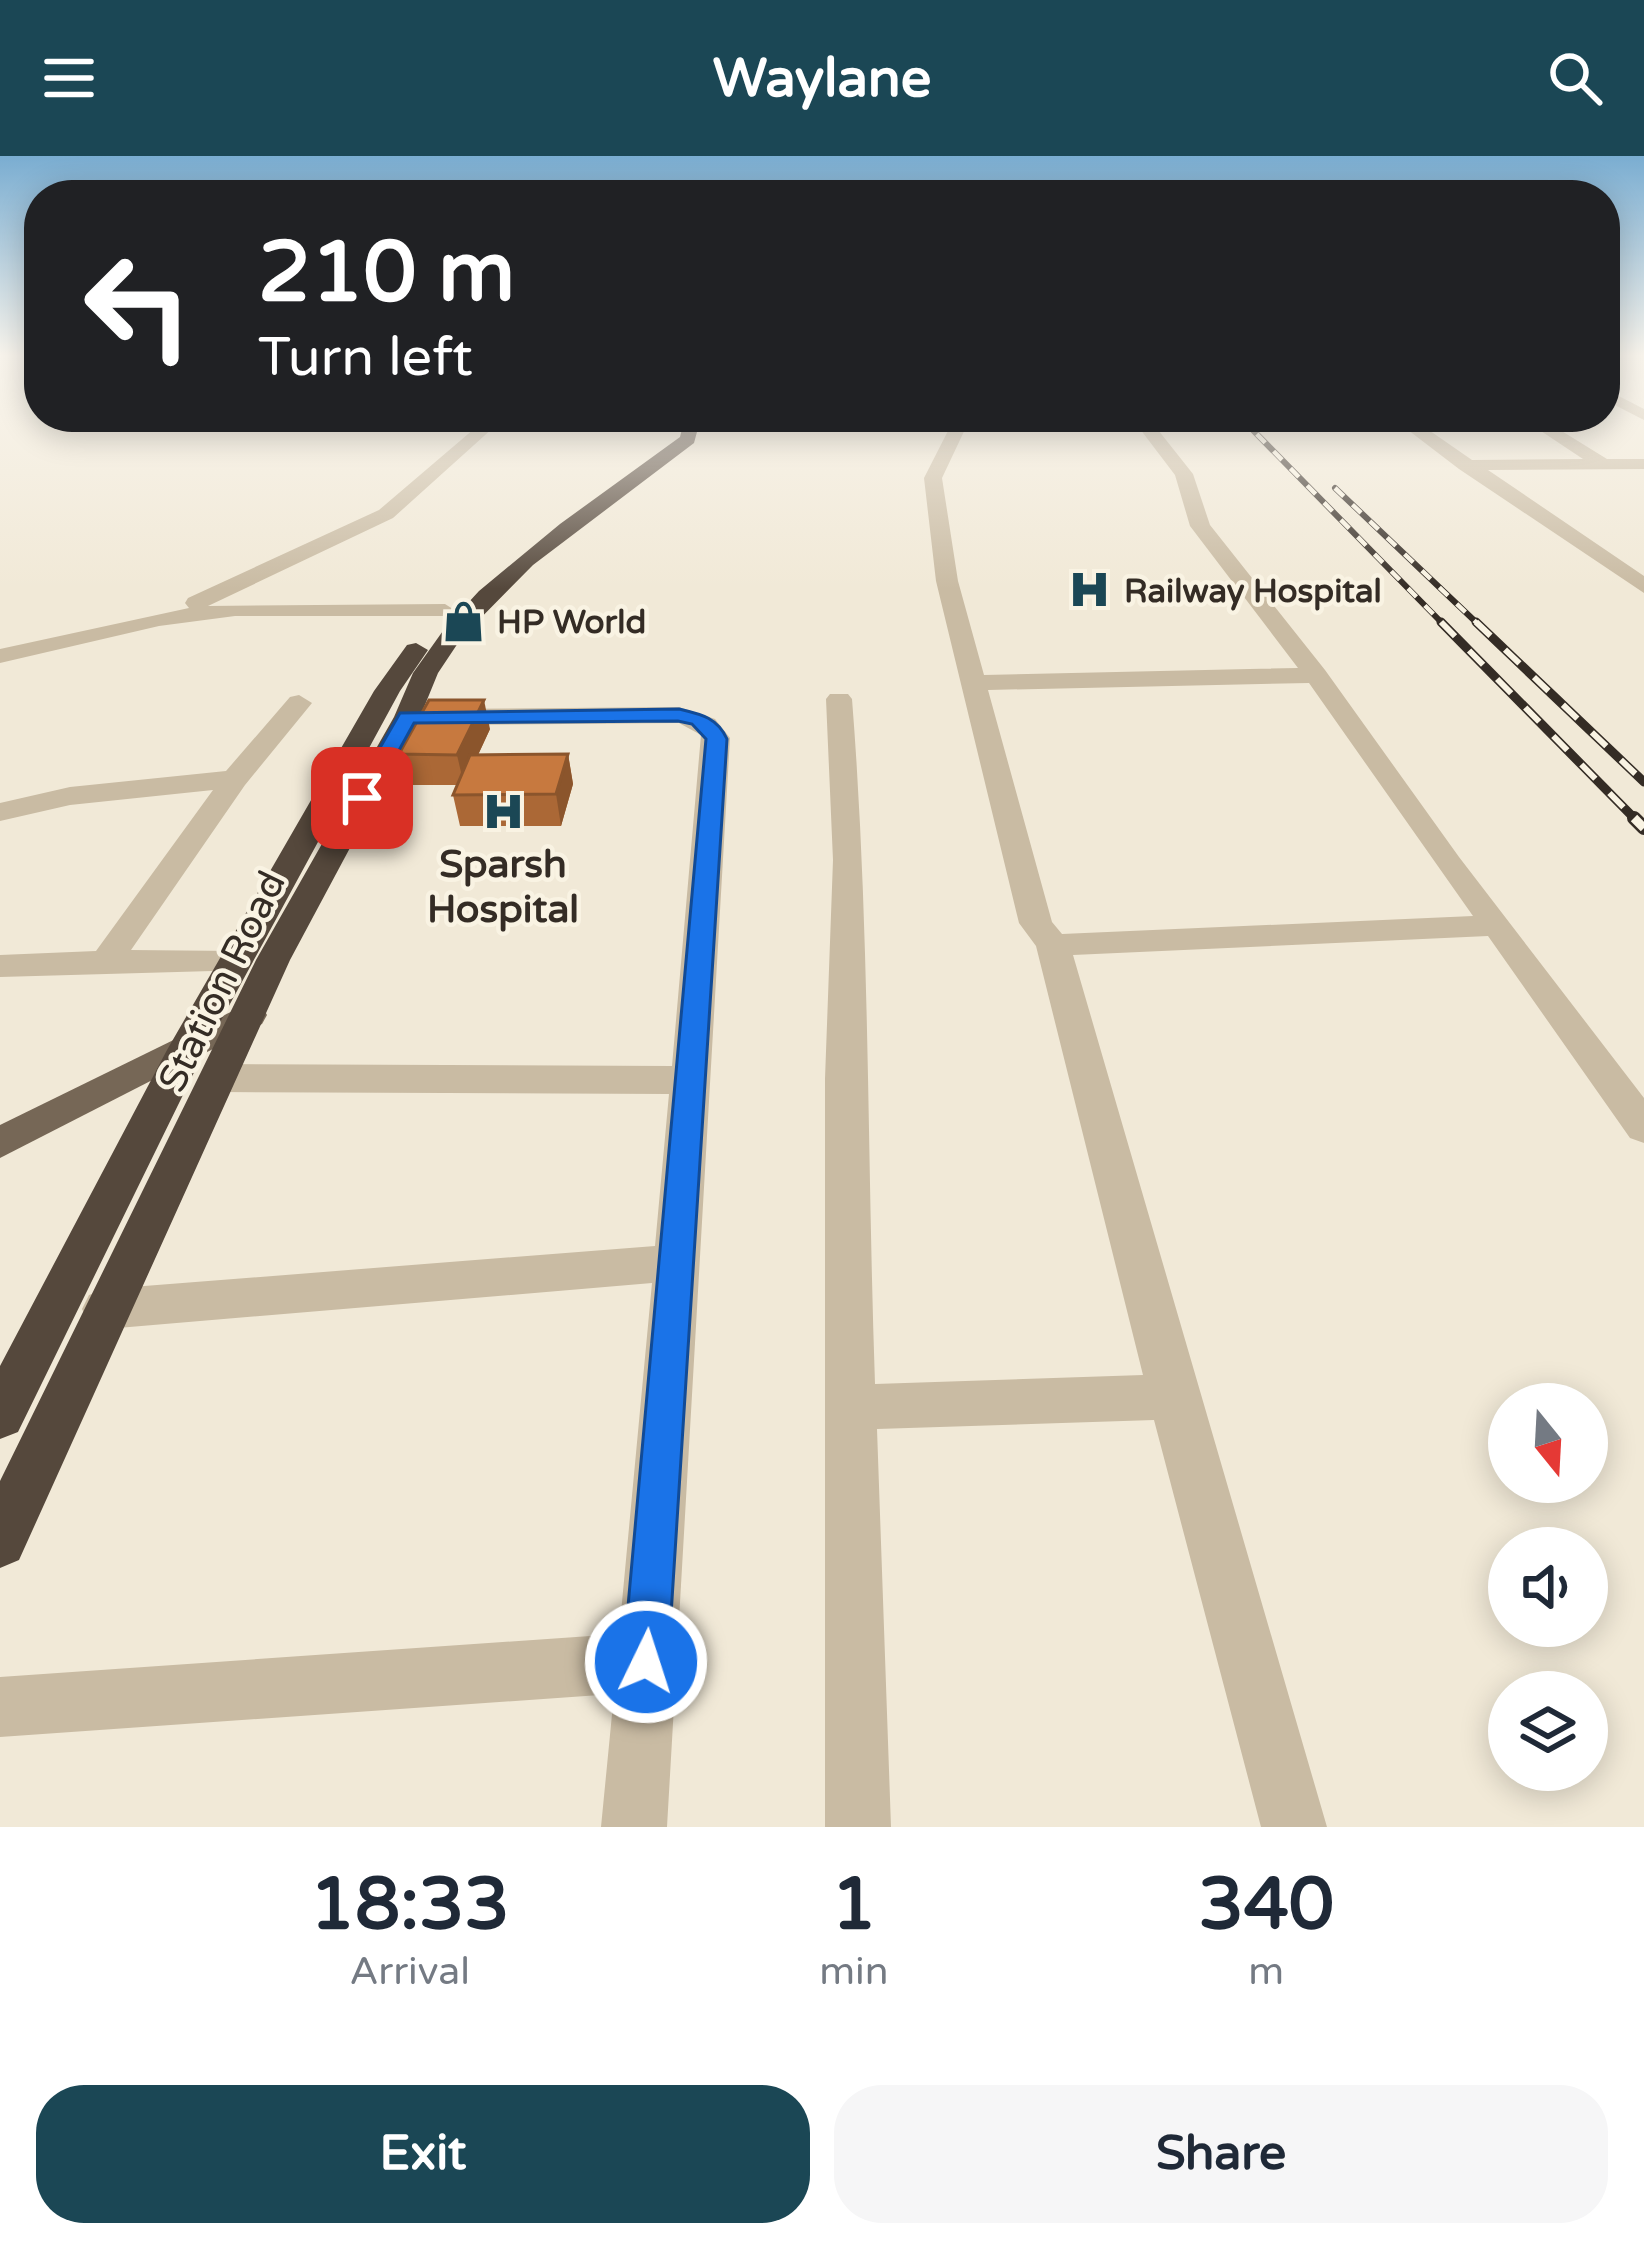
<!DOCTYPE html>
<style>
:root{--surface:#fff;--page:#f6f6f7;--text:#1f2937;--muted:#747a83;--accent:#1b4755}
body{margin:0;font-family:"Varela Round",sans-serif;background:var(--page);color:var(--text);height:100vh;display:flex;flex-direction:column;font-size:45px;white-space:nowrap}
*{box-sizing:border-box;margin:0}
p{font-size:39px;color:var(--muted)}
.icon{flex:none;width:66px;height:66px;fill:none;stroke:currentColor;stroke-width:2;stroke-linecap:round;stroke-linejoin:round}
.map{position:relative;height:1671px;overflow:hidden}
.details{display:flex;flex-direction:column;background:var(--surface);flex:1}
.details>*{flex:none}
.hud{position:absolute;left:24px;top:24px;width:1596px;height:252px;border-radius:48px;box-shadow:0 6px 30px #0003;background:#202124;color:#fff;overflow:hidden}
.needle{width:78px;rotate:162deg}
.controls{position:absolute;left:1488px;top:1227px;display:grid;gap:24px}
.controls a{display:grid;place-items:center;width:120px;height:120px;border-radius:50%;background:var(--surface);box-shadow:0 6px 30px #0003;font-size:60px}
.pin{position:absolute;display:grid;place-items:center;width:102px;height:102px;color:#fff;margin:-51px;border-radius:24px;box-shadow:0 6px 18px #0006}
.me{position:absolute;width:132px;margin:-66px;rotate:4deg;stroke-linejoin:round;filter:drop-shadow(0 0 9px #0008)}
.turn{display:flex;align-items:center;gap:42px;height:252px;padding:0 36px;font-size:54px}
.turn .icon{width:156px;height:156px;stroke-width:2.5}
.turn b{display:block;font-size:84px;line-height:102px}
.eta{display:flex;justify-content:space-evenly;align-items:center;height:204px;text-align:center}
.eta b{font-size:72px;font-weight:800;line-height:84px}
.action{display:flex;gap:24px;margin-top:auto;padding:24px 36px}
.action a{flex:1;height:138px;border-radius:48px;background:var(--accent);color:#fff;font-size:48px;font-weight:800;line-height:138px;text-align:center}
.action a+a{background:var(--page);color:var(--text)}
header{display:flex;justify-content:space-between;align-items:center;height:156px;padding:0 36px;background:var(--accent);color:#fff;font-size:54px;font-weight:800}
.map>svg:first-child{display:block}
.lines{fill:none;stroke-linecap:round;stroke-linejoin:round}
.minor{fill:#c9bba3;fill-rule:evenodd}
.major{fill:#766756;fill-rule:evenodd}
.highway{fill:#55483c;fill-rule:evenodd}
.rail-far2-casing{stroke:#342c25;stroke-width:6}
.rail-far1-casing{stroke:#342c25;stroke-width:9}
.rail-casing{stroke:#342c25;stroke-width:14}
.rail-far2{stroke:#f9f3e3;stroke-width:4.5;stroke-dasharray:12;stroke-linecap:butt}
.rail-far1{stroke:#f9f3e3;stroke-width:6;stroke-dasharray:20;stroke-linecap:butt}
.rail{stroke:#f9f3e3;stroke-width:9;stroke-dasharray:26;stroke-linecap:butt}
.wall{fill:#ab6836}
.shaded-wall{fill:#8b552c}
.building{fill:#c7793f;stroke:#8b552c;stroke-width:3}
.route{fill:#1a73e8;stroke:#114b97;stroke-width:3}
.labels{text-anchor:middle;stroke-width:9;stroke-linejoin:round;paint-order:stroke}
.far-poi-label{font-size:33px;font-weight:bold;fill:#342c25;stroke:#f9f3e3;text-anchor:start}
.poi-label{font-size:39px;font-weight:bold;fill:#342c25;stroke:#f9f3e3}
.street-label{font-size:39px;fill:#342c25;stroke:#f9f3e3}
</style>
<header><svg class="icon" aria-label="menu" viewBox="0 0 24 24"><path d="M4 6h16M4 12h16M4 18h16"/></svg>Waylane<svg class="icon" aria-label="search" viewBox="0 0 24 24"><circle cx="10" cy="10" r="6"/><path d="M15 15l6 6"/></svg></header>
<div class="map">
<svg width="1644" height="1671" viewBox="0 0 1644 1671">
<rect width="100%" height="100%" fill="#f1e9d7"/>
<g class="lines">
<g class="minor">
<polygon points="1605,233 1644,253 1644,264 1605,244"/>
<polygon points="488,261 504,262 393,362 208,450 445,448 456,455 453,460 235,460 159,470 0,507 0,493 189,452 185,447 188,442 379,354"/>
<path d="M911,261L1151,265L1193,318L1210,369L1325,514L1459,701L1644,942V987L1630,982L1488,780L1073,799L1327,1671H1261L1154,1264L877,1273L891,1671H825V923L833,704L826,543L830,538H848L852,543C870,770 867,999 875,1228L1143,1219L1036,790L1019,767L936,425L924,322L952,267L919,266ZM968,267L1140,273L1175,319L1190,370L1298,512L984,519L958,425L942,322ZM1309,527L1473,760L1062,778L1052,766L988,534Z"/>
<polygon points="1391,261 1410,261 1472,304 1583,303 1520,261 1539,261 1607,303 1644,303 1644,313 1488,314 1644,420 1644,437 1459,313"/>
<polygon points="299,539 312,547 245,629 131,794 236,795 248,798 253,806 248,814 0,821 0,799 96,795 213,634 70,649 0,665 0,647 70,631 226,615 290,541"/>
<polygon points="679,551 715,563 730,582 667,1671 601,1671 614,1538 0,1581 0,1521 619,1478 652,1127 106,1173 89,1167 82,1153 89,1139 106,1133 655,1090 669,938 221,936 207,932 201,922 207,912 221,908 672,910 701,579 679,567 441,569 428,561 441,553"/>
</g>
<polygon class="major" points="249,847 262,850 267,859 262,868 0,1002 0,969"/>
<g class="highway">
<polygon points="685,261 701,261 694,287 533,409 462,481 438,517 420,561 290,804 19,1404 0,1412 0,1325 256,804 394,561 413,517 445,472 479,435 560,368 680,281"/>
<polygon points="416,487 428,494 400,535 205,894 18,1276 0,1283 0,1210 167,894 374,535 407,489"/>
</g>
<defs>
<g id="rail-far2">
<polyline points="1240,261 1444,469"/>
<polyline points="1335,332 1479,469"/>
</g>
<g id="rail-far1">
<polyline points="1441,466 1637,665"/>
<polyline points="1476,466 1644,626"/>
</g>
<polyline id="rail" points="1634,662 1644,672"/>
</defs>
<use href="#rail-far2" class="rail-far2-casing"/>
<use href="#rail-far1" class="rail-far1-casing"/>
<use href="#rail" class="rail-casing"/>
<use href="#rail-far2" class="rail-far2"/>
<use href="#rail-far1" class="rail-far1"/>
<use href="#rail" class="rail"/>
</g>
<polygon class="wall" points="490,573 478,599 568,598 573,628 561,670 460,670 453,639 457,629 406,629 399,598"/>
<g class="shaded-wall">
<polygon points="484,544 490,573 464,629 457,599"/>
<polygon points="568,598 573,628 561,670 556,638"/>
</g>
<g class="building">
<polygon points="429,544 484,544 457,599 399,598"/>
<polygon points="568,598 556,638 453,639 470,599"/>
</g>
<linearGradient id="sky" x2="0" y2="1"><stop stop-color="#7aadd1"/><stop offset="0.46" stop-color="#f9f5ed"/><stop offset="1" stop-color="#f9f5ed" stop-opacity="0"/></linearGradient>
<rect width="1644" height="433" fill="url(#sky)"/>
<path class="route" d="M679,553C700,558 717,561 727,583L668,1506L662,1522L646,1528L630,1522L623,1506L706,583L692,568L678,565L414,567L370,647L362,649L351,642L400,557Z"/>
<defs>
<symbol id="hospital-bare" viewBox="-9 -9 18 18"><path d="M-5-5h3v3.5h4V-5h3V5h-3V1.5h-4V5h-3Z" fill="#1b4755" stroke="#f9f3e3" stroke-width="2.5" paint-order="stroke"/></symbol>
<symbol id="shop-bare" viewBox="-9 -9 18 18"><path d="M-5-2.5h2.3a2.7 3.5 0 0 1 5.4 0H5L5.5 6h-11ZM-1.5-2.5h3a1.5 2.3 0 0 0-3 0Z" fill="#1b4755" stroke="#f9f3e3" stroke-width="2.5" paint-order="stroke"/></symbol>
</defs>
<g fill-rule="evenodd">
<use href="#hospital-bare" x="1060" y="404" width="59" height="59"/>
<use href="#shop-bare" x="434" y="436" width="59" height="59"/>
<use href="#hospital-bare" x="474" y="626" width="59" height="59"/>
</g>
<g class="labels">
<g class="far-poi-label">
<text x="1124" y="446">Railway Hospital</text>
<text x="497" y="477">HP World</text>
</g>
<g class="poi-label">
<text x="503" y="721">Sparsh<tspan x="503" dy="45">Hospital</tspan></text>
</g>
<g class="street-label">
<text transform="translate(221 825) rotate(-64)" y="14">Station Road</text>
</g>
</g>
</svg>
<div class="controls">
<a><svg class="needle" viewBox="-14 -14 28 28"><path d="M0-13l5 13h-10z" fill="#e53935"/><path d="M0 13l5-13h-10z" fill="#747a83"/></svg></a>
<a><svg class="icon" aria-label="sound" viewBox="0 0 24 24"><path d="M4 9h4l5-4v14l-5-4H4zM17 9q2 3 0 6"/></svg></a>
<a><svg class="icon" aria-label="layers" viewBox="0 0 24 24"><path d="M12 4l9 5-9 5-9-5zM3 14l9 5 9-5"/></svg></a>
</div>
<div class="pin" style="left:362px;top:642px;background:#d93025"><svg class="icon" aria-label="arrive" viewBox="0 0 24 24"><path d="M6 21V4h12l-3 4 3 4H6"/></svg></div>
<svg class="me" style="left:646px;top:1506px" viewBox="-20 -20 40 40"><circle r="17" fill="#1a73e8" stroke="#fff" stroke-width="3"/><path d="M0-11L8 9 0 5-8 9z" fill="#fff"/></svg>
<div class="hud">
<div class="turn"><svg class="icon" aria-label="left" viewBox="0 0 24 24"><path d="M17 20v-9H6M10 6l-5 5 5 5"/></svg><div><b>210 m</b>Turn left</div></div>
</div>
</div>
<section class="details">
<div class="eta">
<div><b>18:33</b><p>Arrival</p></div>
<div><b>1</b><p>min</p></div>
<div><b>340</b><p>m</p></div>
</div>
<div class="action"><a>Exit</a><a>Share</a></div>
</section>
